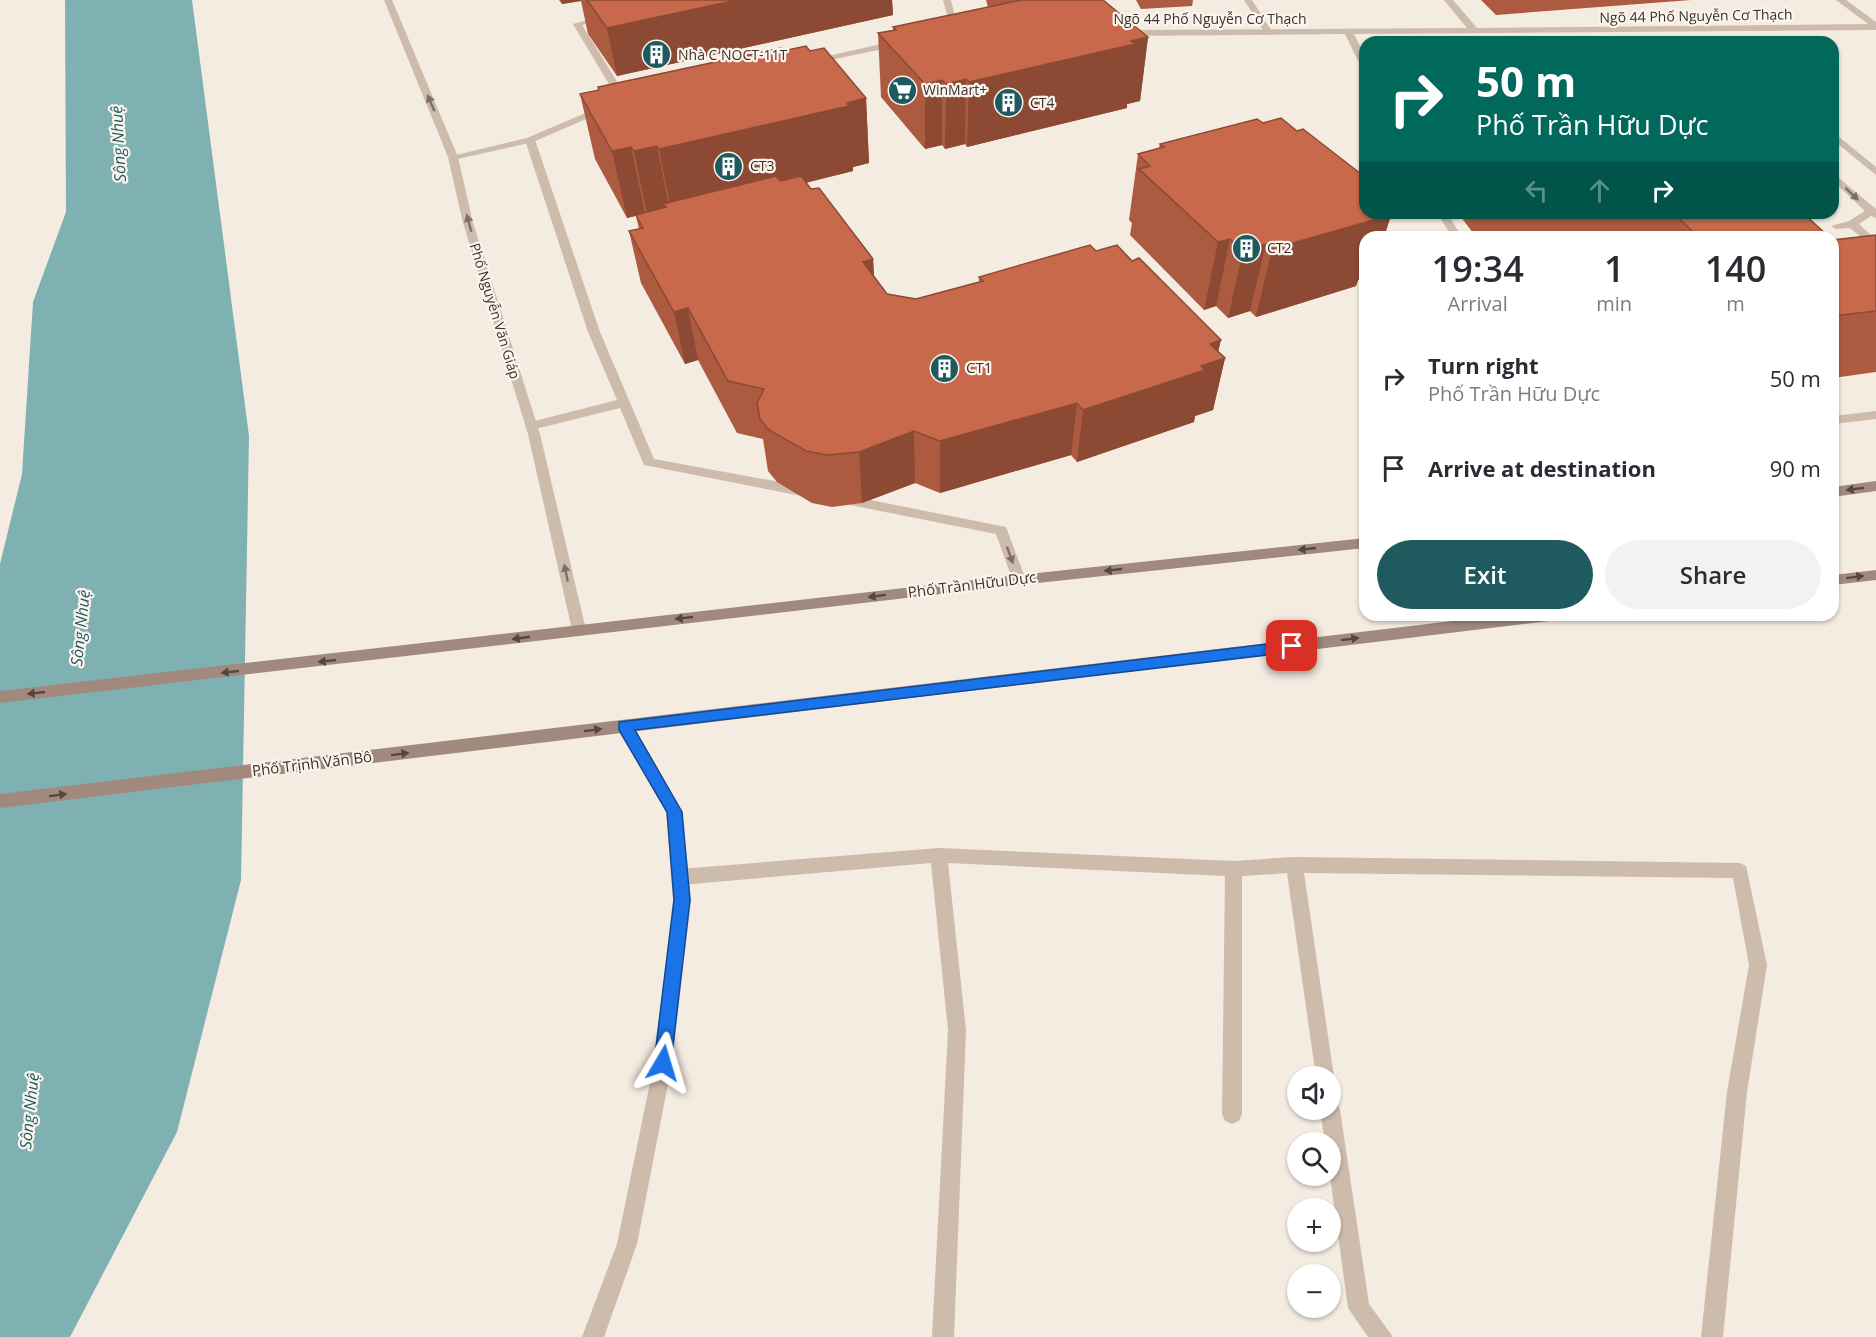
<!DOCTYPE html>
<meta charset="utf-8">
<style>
:root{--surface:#fff;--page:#f2f2f3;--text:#2b2b33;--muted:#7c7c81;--accent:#1f5a5e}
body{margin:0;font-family:"Open Sans",sans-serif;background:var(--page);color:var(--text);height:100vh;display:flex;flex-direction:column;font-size:22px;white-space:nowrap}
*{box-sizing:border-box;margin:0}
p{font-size:20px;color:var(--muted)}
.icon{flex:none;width:33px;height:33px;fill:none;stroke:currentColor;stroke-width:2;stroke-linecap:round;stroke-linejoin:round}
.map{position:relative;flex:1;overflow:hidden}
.details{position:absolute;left:1359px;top:231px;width:480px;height:390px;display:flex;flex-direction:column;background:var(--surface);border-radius:18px;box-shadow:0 2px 4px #0004}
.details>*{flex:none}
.guide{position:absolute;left:1359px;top:36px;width:480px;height:183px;border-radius:18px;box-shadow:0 2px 4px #0004;background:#00695c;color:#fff;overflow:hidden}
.fabs{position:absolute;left:1287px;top:1066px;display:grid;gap:12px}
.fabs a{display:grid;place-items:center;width:54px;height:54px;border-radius:50%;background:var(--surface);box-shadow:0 2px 4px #0004;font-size:30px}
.pin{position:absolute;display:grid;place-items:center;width:51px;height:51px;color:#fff;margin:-26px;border-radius:12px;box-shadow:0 3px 9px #0006}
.me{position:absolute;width:66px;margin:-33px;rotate:7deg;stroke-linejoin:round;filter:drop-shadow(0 0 4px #0008)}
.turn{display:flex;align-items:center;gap:21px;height:126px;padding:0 18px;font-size:27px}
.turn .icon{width:78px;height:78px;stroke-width:2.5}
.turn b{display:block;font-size:42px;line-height:51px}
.lanes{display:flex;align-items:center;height:57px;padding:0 18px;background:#0003;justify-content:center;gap:30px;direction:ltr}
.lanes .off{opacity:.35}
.eta{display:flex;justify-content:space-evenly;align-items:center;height:102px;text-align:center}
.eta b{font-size:36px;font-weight:600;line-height:42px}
.cta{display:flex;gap:12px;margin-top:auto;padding:12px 18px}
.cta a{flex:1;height:69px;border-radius:36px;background:var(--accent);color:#fff;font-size:24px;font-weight:600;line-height:69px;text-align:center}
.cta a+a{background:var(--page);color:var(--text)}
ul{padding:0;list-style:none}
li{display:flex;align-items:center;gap:18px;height:90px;padding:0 18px}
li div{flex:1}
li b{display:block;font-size:22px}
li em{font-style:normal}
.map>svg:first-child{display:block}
.water{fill:#7fb0b2}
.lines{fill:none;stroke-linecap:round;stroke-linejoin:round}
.service{fill:#cdbbac;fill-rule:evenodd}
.minor{fill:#cdbbac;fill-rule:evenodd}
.tertiary{fill:#cdbbac;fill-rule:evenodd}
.secondary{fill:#a18a7d;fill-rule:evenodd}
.wall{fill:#ac5a40}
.shaded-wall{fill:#8c4a34}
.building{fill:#c8694b;stroke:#8c4a34;stroke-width:1.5}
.oneway{fill:#7d6f65}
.oneway2{fill:#544640}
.route{fill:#1a73e8;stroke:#114b97;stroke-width:1.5}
.labels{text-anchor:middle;stroke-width:4.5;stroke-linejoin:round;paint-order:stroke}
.far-street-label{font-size:14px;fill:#3b302b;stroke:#fbf5ee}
.far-poi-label{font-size:14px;fill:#3b302b;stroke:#fbf5ee;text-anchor:start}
.poi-label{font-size:15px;fill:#3b302b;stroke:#fbf5ee;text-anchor:start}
.street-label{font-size:15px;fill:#3b302b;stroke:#fbf5ee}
.water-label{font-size:16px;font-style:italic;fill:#1f5a5e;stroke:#fbf5ee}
</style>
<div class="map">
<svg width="1876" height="1337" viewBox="0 0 1876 1337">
<rect width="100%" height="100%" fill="#f4ebe1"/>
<polygon class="water" points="65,0 192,0 249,436 241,880 177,1132 70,1337 0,1337 0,564 22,474 33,302 66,212"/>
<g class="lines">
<g class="service">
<polygon points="1244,0 1252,0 1273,33 1272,35 1266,35"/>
<polygon points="605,15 609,18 608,20 582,25 628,99 623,102 618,99 573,24"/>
<polygon points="530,137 535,140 600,332 654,459 807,487 812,489 814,492 812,495 807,497 644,465 620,408 531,430 527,429 527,423 617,400 588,332 525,140"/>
<polygon points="1833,173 1876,209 1876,218 1871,216 1859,224 1876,240 1876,249 1850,228 1836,229 1831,226 1849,221 1865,211 1833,181"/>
<polygon points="1437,213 1447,213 1462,237 1452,237"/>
<polygon points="1876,411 1876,419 1833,424 1833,416"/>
<polygon points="845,495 1006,527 1026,580 1019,585 1014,584 996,534 840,503 838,500 840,497"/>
<polygon points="939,848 1234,861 1294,857 1740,863 1746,866 1767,965 1747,1092 1723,1337 1701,1337 1727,1092 1749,965 1733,878 1304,873 1334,1077 1330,1084 1330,1077 1316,1077 1287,873 1242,876 1242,1114 1239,1121 1232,1124 1225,1121 1222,1114 1225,876 948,863 966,1030 954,1337 932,1337 948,1030 931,863 680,885 674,882 671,877 674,872 680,869"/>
<polygon points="1330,1101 1337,1103 1340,1110 1369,1304 1393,1337 1368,1337 1348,1308 1330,1176 1330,1143 1325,1143 1320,1110 1330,1110"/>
</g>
<g class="minor">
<polygon points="943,0 951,0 959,34 952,32"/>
<polygon points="1444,0 1453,0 1477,28 1868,24 1836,0 1846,0 1876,22 1876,30 1354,34 1365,56 1365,68 1360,65 1345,34 1123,36 1119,33 1123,30 1467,28"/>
<polygon points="899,40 902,41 902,45 811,64 806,61"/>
<polygon points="604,105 609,108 607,110 533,142 453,160 448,157 527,138"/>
<polygon points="1833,132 1876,167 1876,175 1833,140"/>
</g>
<g class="tertiary">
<polygon points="384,0 392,0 458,157 473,223 540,434 586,630 579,636 572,630 528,434 463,223 448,157"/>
<polygon points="625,720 631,722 682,811 691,900 672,1063 637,1244 604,1337 582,1337 617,1244 654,1063 673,900 666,812 617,726 619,722"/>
</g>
<g class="secondary">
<polygon points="1876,481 1876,491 1833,497 1833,487"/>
<polygon points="1365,538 1365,548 1019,585 0,703 0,691 1019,575"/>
<polygon points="1876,570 1876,580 1833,585 1833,575"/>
<polygon points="1503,615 1556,615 1549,621 0,808 0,794"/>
</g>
</g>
<g class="wall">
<polygon points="559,0 892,0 893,15 617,76 588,34 581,1 562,4"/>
<polygon points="986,0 1103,0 1148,37 1140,101 1127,104 1127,108 967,147 965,144 945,149 942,145 925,149 881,97 878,33 893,30 893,27 988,7"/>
<polygon points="1136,0 1193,0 1192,6 1141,9"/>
<polygon points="1481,0 1691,0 1496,15"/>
<polygon points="783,51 866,98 869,163 853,167 853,171 806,183 873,259 874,277 887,294 916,299 979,282 979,277 1096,251 1218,352 1225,358 1213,410 1195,416 1194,422 1077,462 1071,455 940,493 915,483 862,503 832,507 812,503 777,482 768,471 763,439 737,433 698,360 685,364 641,283 629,231 639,229 636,216 627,218 595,159 580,94 599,90 598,87"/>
<polygon points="1160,144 1365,237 1365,278 1358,280 1356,286 1256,317 1250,311 1228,318 1216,306 1204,310 1130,235 1132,223 1129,220 1138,154 1159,148"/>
<polygon points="1458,213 1803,213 1829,237 1600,237 1598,234 1573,237 1476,237"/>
<polygon points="1876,235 1876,372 1833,378 1833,240"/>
</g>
<g class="shaded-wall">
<polygon points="561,0 581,0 581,1 562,4"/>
<polygon points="737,0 892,0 893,15 617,76 607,28"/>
<polygon points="1148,37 1140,101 1127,104 1127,108 967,147 969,82"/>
<polygon points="966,79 965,144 945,149 946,84"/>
<polygon points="942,80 942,145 925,149 925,84"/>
<polygon points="866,98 869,163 853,167 853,171 672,215 659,149"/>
<polygon points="657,146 670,212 663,204 665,213 648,218 634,151"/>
<polygon points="631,147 645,213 627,218 612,151"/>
<polygon points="1373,213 1392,213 1384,237 1365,237 1365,278 1358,280 1356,286 1256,317 1272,249"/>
<polygon points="1230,239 1216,306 1204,310 1218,242"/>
<polygon points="1266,244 1250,311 1228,318 1243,251"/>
<polygon points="873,259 876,311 863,262"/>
<polygon points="688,308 698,360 685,364 674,312"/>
<polygon points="1221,340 1216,361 1225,358 1213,410 1195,416 1194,422 1077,462 1083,410 1201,366 1210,344"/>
<polygon points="1077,403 1071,455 940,493 940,441"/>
<polygon points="914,431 915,483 862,503 859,452"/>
</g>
<g class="building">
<polygon points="587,0 737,0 607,28"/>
<polygon points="1022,0 1103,0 1148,37 1131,41 1135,44 969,82 966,79 946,84 942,80 925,84 878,33 896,30 893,27"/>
<polygon points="806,46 810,51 824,48 866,98 847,103 849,106 659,149 657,146 634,151 631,147 612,151 580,94 599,90 598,87 781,48 783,51"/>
<polygon points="1281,118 1297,131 1303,129 1365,177 1365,213 1378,213 1373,215 1377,219 1272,249 1266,244 1243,251 1230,239 1218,242 1139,169 1150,166 1138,154 1164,147 1160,144 1257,119 1263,123"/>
<polygon points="776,176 780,181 801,176 811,189 819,188 873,259 863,262 887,294 916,299 983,281 979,277 1090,245 1096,251 1117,245 1132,261 1139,258 1221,340 1210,344 1225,358 1201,366 1205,370 1083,410 1077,403 940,441 914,431 859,452 827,455 806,451 769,430 760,419 757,403 764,389 728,381 688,308 674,312 629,231 643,228 636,215 666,207 663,204"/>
<polygon points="1674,213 1803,213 1829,237 1698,237"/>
<polygon points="1876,235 1876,311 1833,316 1833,240"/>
</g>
<defs><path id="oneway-solid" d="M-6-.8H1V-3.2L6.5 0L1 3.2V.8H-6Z" transform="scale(1.5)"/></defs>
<g class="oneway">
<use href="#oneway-solid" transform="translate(431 103) rotate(-113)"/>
<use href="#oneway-solid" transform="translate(1852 194) rotate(43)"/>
<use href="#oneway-solid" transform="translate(469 223) rotate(-105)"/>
<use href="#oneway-solid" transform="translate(1010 555) rotate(70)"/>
<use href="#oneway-solid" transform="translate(566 573) rotate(-102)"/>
</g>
<g class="oneway2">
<use href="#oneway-solid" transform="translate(1855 489) rotate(173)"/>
<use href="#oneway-solid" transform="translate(1307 549) rotate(174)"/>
<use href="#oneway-solid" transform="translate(1113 570) rotate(174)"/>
<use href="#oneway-solid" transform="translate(1855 577) rotate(-7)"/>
<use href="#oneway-solid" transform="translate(877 596) rotate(173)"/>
<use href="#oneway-solid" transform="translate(684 618) rotate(174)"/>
<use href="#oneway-solid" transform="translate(521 638) rotate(172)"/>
<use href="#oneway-solid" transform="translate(1350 639) rotate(-7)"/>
<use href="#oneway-solid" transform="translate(327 661) rotate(174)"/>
<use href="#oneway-solid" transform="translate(230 672) rotate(174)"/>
<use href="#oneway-solid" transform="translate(36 693) rotate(174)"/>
<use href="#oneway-solid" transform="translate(593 730) rotate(-7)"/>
<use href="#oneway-solid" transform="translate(400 754) rotate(-7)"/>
<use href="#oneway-solid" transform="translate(58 795) rotate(-7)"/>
</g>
<polygon class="route" points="1292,641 1298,646 1292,652 635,730 682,812 690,900 671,1063 669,1069 663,1071 657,1069 654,1063 674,900 667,812 619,730 619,722"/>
<defs>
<symbol id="building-disc" viewBox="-11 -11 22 22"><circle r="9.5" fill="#1f5a5e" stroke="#fbf5ee"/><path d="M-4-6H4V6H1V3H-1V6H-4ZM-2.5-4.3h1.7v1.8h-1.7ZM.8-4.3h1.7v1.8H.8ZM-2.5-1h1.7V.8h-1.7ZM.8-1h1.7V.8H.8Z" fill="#fff"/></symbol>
<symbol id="supermarket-disc" viewBox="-11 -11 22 22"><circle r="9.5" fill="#1f5a5e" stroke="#fbf5ee"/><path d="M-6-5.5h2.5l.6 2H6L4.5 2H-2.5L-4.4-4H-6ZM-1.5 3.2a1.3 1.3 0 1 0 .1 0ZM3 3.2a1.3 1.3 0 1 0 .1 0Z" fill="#fff"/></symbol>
</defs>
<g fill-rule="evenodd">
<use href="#building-disc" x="640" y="38" width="33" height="33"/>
<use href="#supermarket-disc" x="886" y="74" width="33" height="33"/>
<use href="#building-disc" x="992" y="86" width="33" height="33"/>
<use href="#building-disc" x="712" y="150" width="33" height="33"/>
<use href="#building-disc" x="1230" y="232" width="33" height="33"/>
<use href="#building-disc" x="928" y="352" width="33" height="33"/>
</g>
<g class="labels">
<g class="far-street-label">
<text transform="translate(1696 16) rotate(-1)" y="5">Ngõ 44 Phố Nguyễn Cơ Thạch</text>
<text x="1210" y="24">Ngõ 44 Phố Nguyễn Cơ Thạch</text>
<text transform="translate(495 311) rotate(73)" y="5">Phố Nguyễn Văn Giáp</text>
</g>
<g class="far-poi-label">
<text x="678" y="60">Nhà C NOCT-11T</text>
<text x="923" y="95">WinMart+</text>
<text x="1030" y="108">CT4</text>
<text x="750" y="171">CT3</text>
<text x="1267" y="253">CT2</text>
</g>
<g class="poi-label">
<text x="966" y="373">CT1</text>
</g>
<g class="street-label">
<text transform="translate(972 585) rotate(-7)" y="5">Phố Trần Hữu Dực</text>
<text transform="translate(312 764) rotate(-7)" y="5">Phố Trịnh Văn Bô</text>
</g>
<g class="water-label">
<text transform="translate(118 144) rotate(-93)" y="6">Sông Nhuệ</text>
<text transform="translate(80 628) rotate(-84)" y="6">Sông Nhuệ</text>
<text transform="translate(29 1111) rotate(-84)" y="6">Sông Nhuệ</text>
</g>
</g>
</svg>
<div class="fabs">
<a><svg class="icon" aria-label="sound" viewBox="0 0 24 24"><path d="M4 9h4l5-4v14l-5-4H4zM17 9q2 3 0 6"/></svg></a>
<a><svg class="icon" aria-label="search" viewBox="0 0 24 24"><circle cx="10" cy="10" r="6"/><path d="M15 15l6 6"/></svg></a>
<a>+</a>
<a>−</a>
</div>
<div class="pin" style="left:1292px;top:646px;background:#d93025"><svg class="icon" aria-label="arrive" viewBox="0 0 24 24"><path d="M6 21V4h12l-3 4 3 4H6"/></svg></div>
<svg class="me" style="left:663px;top:1063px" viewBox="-20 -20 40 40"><path d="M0-17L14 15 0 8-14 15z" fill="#1a73e8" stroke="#fff" stroke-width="4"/></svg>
<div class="guide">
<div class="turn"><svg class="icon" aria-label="right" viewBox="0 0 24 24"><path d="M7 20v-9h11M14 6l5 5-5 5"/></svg><div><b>50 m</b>Phố Trần Hữu Dực</div></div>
<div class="lanes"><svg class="icon off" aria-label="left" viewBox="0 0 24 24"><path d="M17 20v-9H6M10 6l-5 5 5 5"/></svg><svg class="icon off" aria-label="ahead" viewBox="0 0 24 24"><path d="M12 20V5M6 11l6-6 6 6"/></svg><svg class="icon" aria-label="right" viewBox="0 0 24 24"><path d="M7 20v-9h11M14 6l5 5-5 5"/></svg></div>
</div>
<section class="details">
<div class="eta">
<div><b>19:34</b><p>Arrival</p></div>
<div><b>1</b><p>min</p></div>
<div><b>140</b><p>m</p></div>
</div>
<ul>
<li><svg class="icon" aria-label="right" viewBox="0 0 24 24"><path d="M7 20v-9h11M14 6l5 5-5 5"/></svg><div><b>Turn right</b><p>Phố Trần Hữu Dực</p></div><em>50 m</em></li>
<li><svg class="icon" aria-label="arrive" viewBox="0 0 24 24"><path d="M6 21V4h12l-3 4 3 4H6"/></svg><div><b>Arrive at destination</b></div><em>90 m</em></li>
</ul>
<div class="cta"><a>Exit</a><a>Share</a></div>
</section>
</div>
